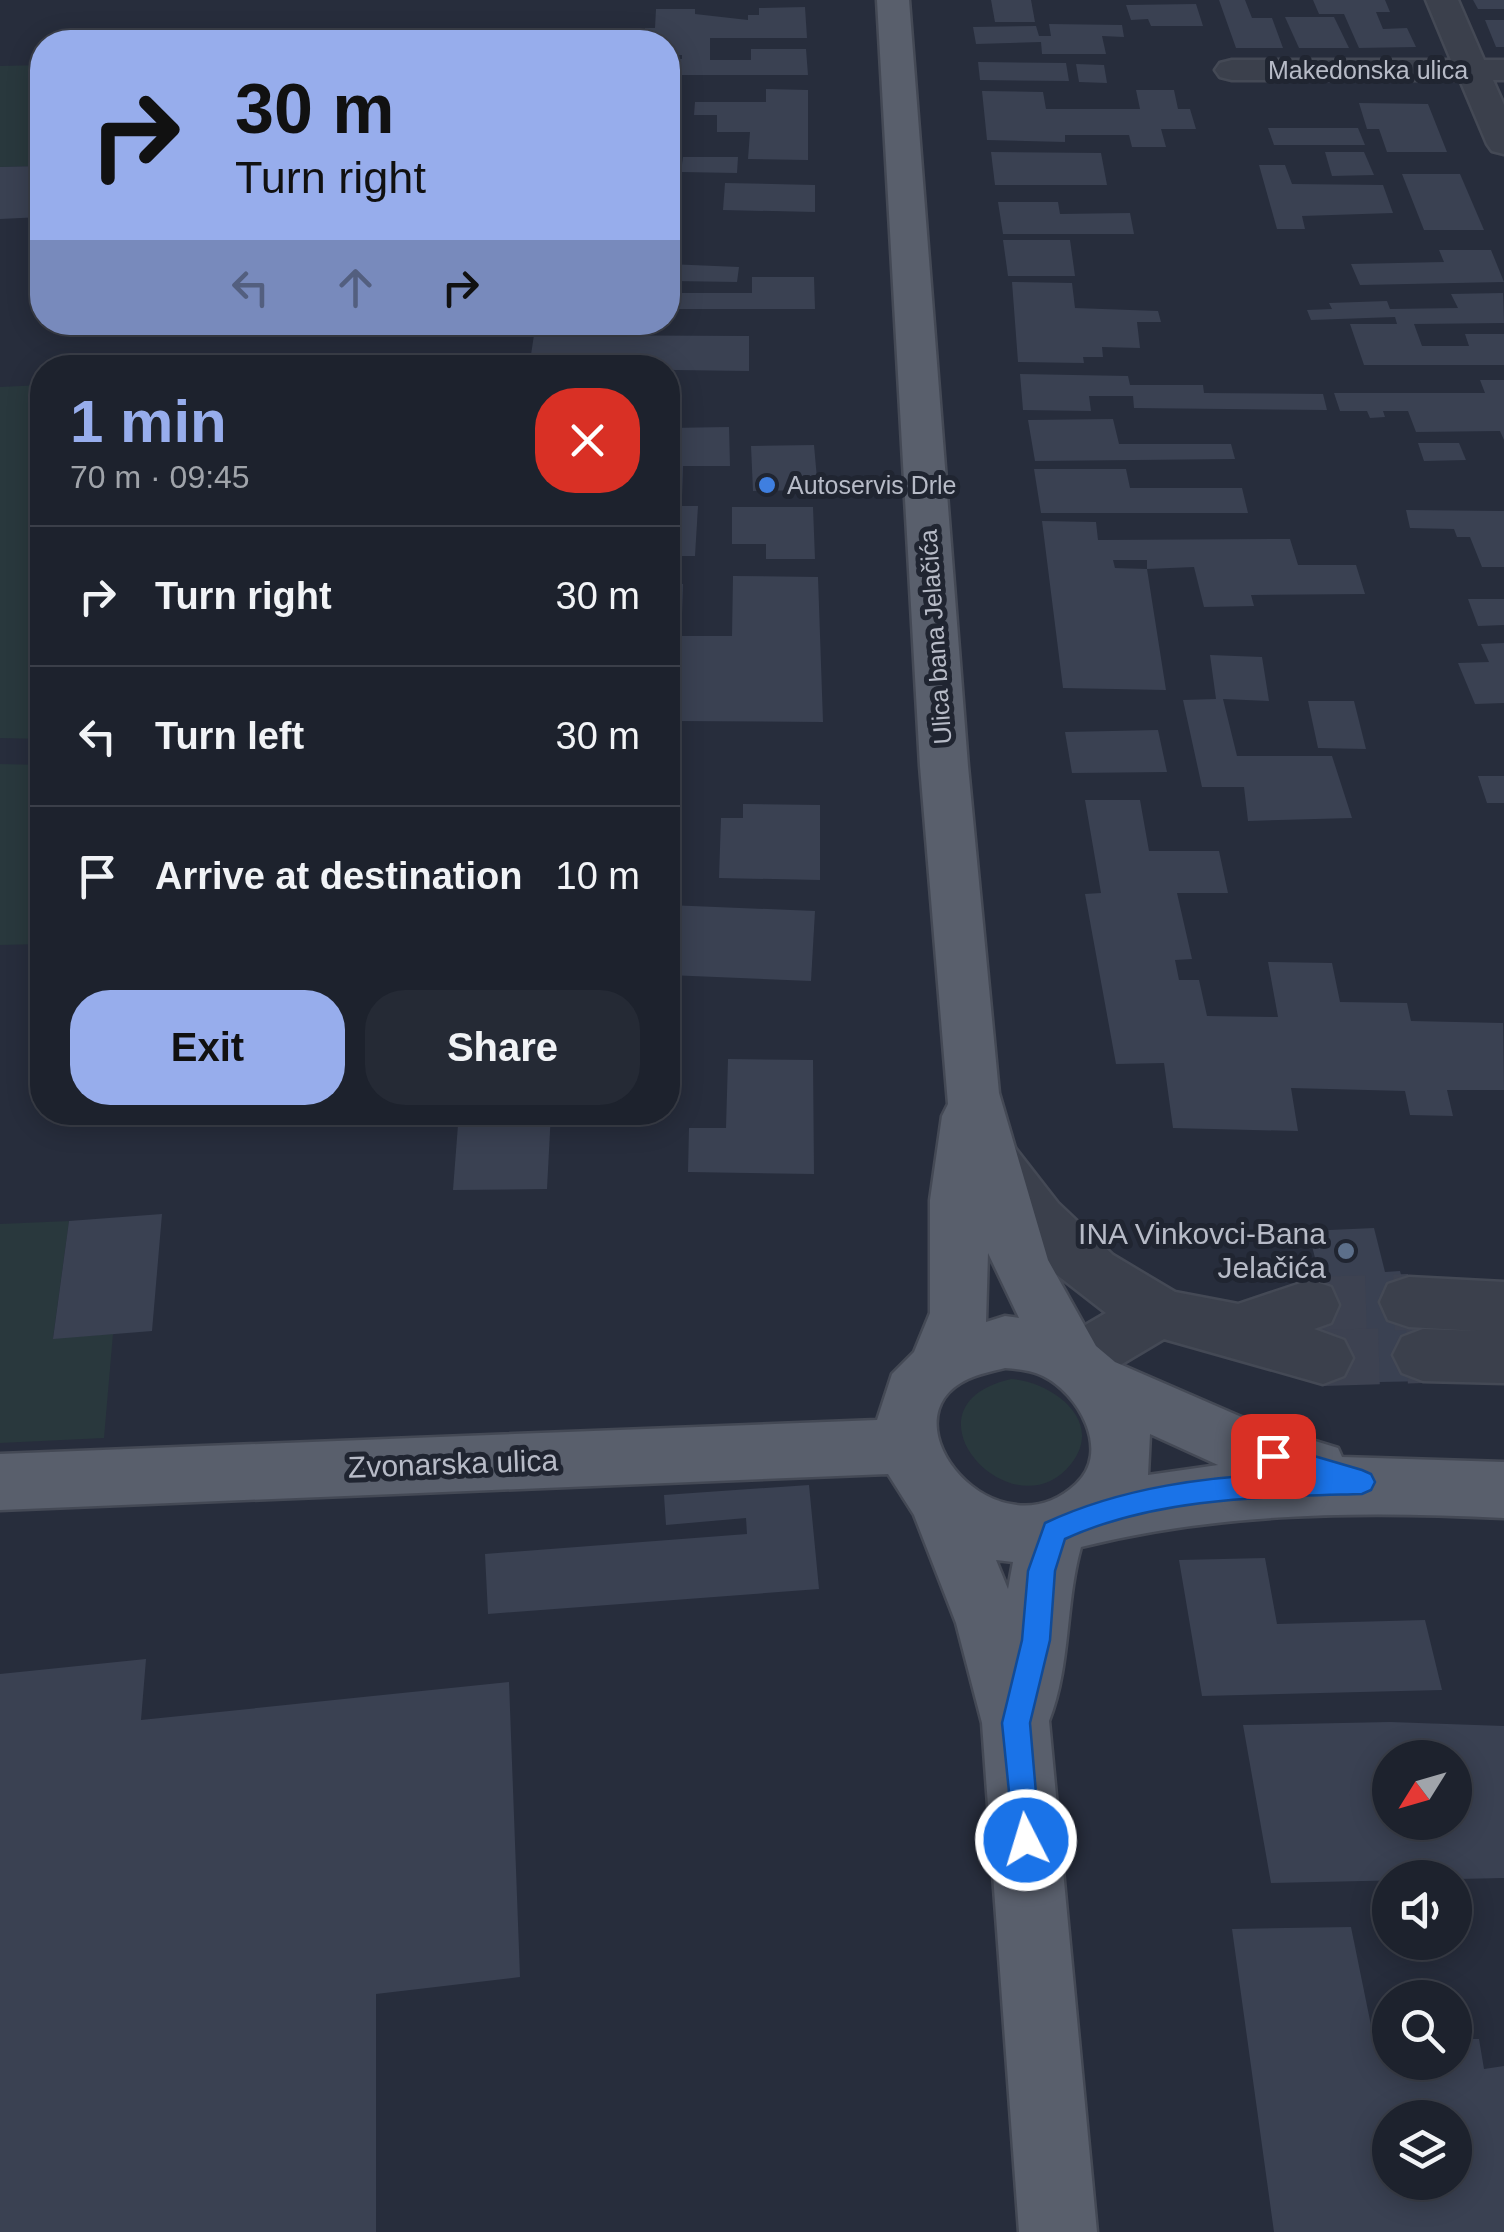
<!DOCTYPE html>
<meta charset="utf-8">
<style>
:root{--surface:#1d222d;--page:#252a35;--text:#f1f3f6;--muted:#a0a4aa;--line:#3b3f49;--accent:#97adec}
body{margin:0;font-family:Helvetica,sans-serif;background:var(--page);color:var(--text);height:100vh;display:flex;flex-direction:column;font-size:38px;white-space:nowrap}
*{box-sizing:border-box;margin:0}
p{font-size:32px;color:var(--muted)}
.icon{flex:none;width:55px;height:55px;fill:none;stroke:currentColor;stroke-width:2;stroke-linecap:round;stroke-linejoin:round}
.map{position:relative;flex:1;overflow:hidden}
.sheet{position:absolute;left:30px;top:355px;width:650px;height:770px;display:flex;flex-direction:column;background:var(--surface);border-radius:40px;box-shadow:0 5px 25px #0003,0 0 0 2px var(--line)}
.sheet>*{flex:none}
.guide{position:absolute;left:30px;top:30px;width:650px;height:305px;border-radius:40px;box-shadow:0 5px 25px #0003,0 0 0 2px var(--line);background:#97adec;color:#111;overflow:hidden}
.needle{width:65px;rotate:233deg}
.buttons{position:absolute;left:1372px;top:1740px;display:grid;gap:20px}
.buttons a{display:grid;place-items:center;width:100px;height:100px;border-radius:50%;background:var(--surface);box-shadow:0 5px 25px #0003,0 0 0 2px var(--line);font-size:50px}
.pin{position:absolute;display:grid;place-items:center;width:85px;height:85px;color:#fff;margin:-42px;border-radius:20px;box-shadow:0 5px 15px #0006}
.me{position:absolute;width:110px;margin:-55px;rotate:355deg;stroke-linejoin:round;filter:drop-shadow(0 0 8px #0008)}
.turn{display:flex;align-items:center;gap:35px;height:210px;padding:0 40px;font-size:45px}
.turn .icon{width:130px;height:130px;stroke-width:2.5}
.turn b{display:block;font-size:70px;line-height:85px}
.lanes{display:flex;align-items:center;height:95px;padding:0 40px;background:#0003;justify-content:center;gap:50px;direction:ltr}
.lanes .off{opacity:.35}
.round{display:grid;place-items:center;flex:none;width:105px;height:105px;border-radius:40px;background:var(--page)}
.summary{display:flex;align-items:center;justify-content:space-between;height:170px;padding:0 40px}
h1{font-size:60px;font-weight:800;line-height:75px;color:var(--accent)}
.action{display:flex;gap:20px;margin-top:auto;padding:20px 40px}
.action a{flex:1;height:115px;border-radius:40px;background:var(--accent);color:#111;font-size:40px;font-weight:800;line-height:115px;text-align:center}
.action a+a{background:var(--page);color:var(--text)}
ul{padding:0;list-style:none}
li{display:flex;align-items:center;gap:30px;height:140px;padding:0 40px;border-top:2px solid var(--line)}
li div{flex:1}
li b{display:block;font-size:38px}
li em{font-style:normal}
.map>svg:first-child{display:block}
.green{fill:#29383d}
.building{fill:#3a4152;fill-rule:evenodd}
.lines{fill:none;stroke-linecap:round;stroke-linejoin:round}
.minor-tunnel{stroke:#3d4251;stroke-width:56;stroke-dasharray:56 28;stroke-linecap:butt}
.minor-casing{stroke:#444955;stroke-width:5}
.major-casing{stroke:#444955;stroke-width:5}
.minor{fill:#3b404c;fill-rule:evenodd}
.major{fill:#595f6c;fill-rule:evenodd}
.route{fill:#1a73e8;stroke:#114b97;stroke-width:2.5}
.shop-dot{fill:#3f7fe0;stroke:#202531;stroke-width:4}
.service-dot{fill:#5c6f8a;stroke:#202531;stroke-width:4}
.labels{text-anchor:middle;stroke-width:10;stroke-linejoin:round;paint-order:stroke}
.far-street-label{font-size:25px;fill:#b7bbc7;stroke:#202531}
.far-poi-label{font-size:25px;fill:#b7bbc7;stroke:#202531;text-anchor:start}
.poi-label{font-size:30px;fill:#b7bbc7;stroke:#202531;text-anchor:end}
.street-label{font-size:30px;fill:#b7bbc7;stroke:#202531}
</style>
<div class="map">
<svg width="1504" height="2232" viewBox="0 0 1504 2232">
<rect width="100%" height="100%" fill="#272d3c"/>
<g class="green">
<polygon points="42,65 42,166 0,167 0,66"/>
<polygon points="42,385 42,739 0,738 0,387"/>
<polygon points="0,764 42,765 42,944 0,945"/>
<polygon points="69,1221 53,1338 113,1334 104,1438 0,1443 0,1224"/>
<path d="M1011,1379C1050,1381 1106,1420 1071,1464C1013,1537 893,1406 1011,1379Z"/>
</g>
<g class="building">
<polygon points="991,0 1031,0 1035,22 995,22"/>
<polygon points="1219,0 1245,0 1252,18 1272,18 1283,48 1236,48"/>
<polygon points="1313,0 1385,0 1390,12 1376,12 1383,29 1407,28 1416,47 1359,48 1344,14 1319,14"/>
<polygon points="1473,0 1504,0 1504,9 1478,9"/>
<polygon points="1196,4 1203,26 1151,26 1148,19 1131,20 1126,5"/>
<polygon points="805,7 807,38 710,38 710,60 751,60 751,49 806,49 808,75 671,75 672,59 682,59 682,55 668,55 663,39 645,39 645,28 655,28 656,9 695,9 695,14 748,20 748,15 759,15 759,8"/>
<polygon points="1285,17 1334,17 1349,48 1299,48"/>
<polygon points="1485,20 1504,20 1504,47 1496,47"/>
<polygon points="1049,24 1122,25 1124,37 1102,36 1106,54 1042,54 1041,42 976,44 973,27 1036,26 1039,36 1051,36"/>
<polygon points="978,62 1066,63 1069,81 980,80"/>
<polygon points="1076,64 1104,65 1107,83 1079,82"/>
<polygon points="766,89 808,90 808,160 748,159 750,132 717,132 717,115 694,115 695,102 766,102"/>
<polygon points="1136,90 1174,90 1178,109 1190,109 1196,129 1161,129 1166,147 1132,147 1129,135 1065,135 1065,142 987,140 982,91 1043,92 1046,109 1140,109"/>
<polygon points="1359,103 1428,104 1447,152 1387,152 1379,129 1367,129"/>
<polygon points="668,114 682,114 679,144 668,144"/>
<polygon points="1268,128 1358,128 1365,145 1274,145"/>
<polygon points="991,152 1101,153 1107,185 995,185"/>
<polygon points="1325,152 1364,152 1374,175 1332,176"/>
<polygon points="683,157 738,157 737,173 681,172"/>
<polygon points="1259,165 1285,165 1292,184 1383,185 1393,213 1302,216 1305,229 1277,229"/>
<polygon points="42,166 42,217 0,219 0,167"/>
<polygon points="1402,174 1460,174 1484,230 1424,230"/>
<polygon points="725,183 815,185 815,212 723,210"/>
<polygon points="998,202 1058,202 1060,214 1130,213 1134,234 1003,234"/>
<polygon points="1003,240 1070,240 1075,276 1008,276"/>
<polygon points="1439,250 1491,250 1504,282 1360,285 1351,264 1444,262"/>
<polygon points="668,264 739,267 737,282 672,281 668,286"/>
<polygon points="752,277 814,277 815,309 668,309 668,293 752,293"/>
<polygon points="1012,282 1072,283 1075,308 1158,311 1161,322 1137,322 1140,348 1102,347 1103,357 1083,357 1084,363 1018,362"/>
<polygon points="1503,293 1504,323 1414,324 1422,346 1469,346 1465,334 1504,334 1504,365 1364,365 1350,324 1397,324 1395,317 1311,320 1307,310 1332,309 1329,303 1387,301 1390,309 1458,308 1451,294"/>
<polygon points="534,335 749,336 749,371 529,368"/>
<polygon points="1020,374 1128,376 1130,385 1203,385 1204,393 1323,394 1327,410 1134,408 1133,396 1089,396 1091,411 1023,410"/>
<polygon points="1480,380 1504,380 1504,440 1500,431 1416,432 1408,411 1383,411 1385,417 1370,418 1367,411 1340,411 1334,393 1485,393"/>
<polygon points="1113,419 1119,444 1231,444 1235,459 1035,461 1028,420"/>
<polygon points="729,427 730,466 683,466 682,497 668,497 668,428"/>
<polygon points="1418,443 1459,443 1466,460 1424,461"/>
<polygon points="814,445 818,490 753,491 751,446"/>
<polygon points="1034,469 1126,469 1130,488 1242,488 1248,513 1041,513"/>
<polygon points="668,506 698,506 695,556 668,556"/>
<polygon points="732,507 813,507 815,559 766,559 766,544 732,544"/>
<polygon points="1406,510 1504,511 1504,567 1482,567 1470,537 1457,537 1454,529 1410,528"/>
<polygon points="1042,521 1096,522 1098,540 1290,539 1298,565 1356,565 1365,594 1251,595 1254,606 1204,607 1194,567 1147,569 1147,560 1113,560 1115,568 1147,569 1166,690 1063,688"/>
<polygon points="733,576 818,577 823,722 672,721 675,636 732,636"/>
<polygon points="668,584 683,584 682,614 668,614"/>
<polygon points="1468,599 1504,599 1504,625 1478,626"/>
<polygon points="1504,643 1504,703 1475,704 1458,663 1489,662 1481,644"/>
<polygon points="1210,655 1262,657 1269,701 1223,699 1237,756 1332,756 1352,818 1248,821 1244,787 1202,787 1183,700 1216,699"/>
<polygon points="1308,701 1354,701 1366,749 1318,748"/>
<polygon points="1158,730 1167,772 1072,773 1065,732"/>
<polygon points="1478,776 1504,776 1504,803 1487,803"/>
<polygon points="1085,800 1140,800 1149,851 1219,851 1228,893 1177,893 1192,959 1175,960 1179,980 1199,980 1207,1016 1278,1017 1268,962 1332,963 1340,1002 1407,1003 1411,1021 1503,1023 1504,1090 1447,1090 1453,1116 1410,1115 1405,1091 1291,1088 1298,1131 1173,1128 1164,1063 1116,1064 1085,894 1101,893"/>
<polygon points="743,804 820,805 820,880 719,878 721,818 743,818"/>
<polygon points="668,905 815,911 811,981 668,975"/>
<polygon points="668,984 676,985 670,1034 668,1034"/>
<polygon points="728,1059 813,1060 814,1174 688,1172 689,1128 726,1128"/>
<polygon points="459,1112 551,1112 547,1189 453,1190"/>
<polygon points="162,1214 152,1331 53,1339 69,1221"/>
<polygon points="1374,1228 1385,1272 1400,1271 1431,1381 1329,1383 1303,1274 1319,1273 1308,1231"/>
<polygon points="809,1485 819,1589 488,1614 485,1554 747,1534 746,1518 666,1525 664,1495"/>
<polygon points="1265,1558 1277,1624 1425,1620 1442,1690 1202,1696 1179,1560"/>
<polygon points="146,1659 141,1720 509,1682 520,1977 376,1994 376,2232 0,2232 0,1674"/>
<path d="M1390,1722L1504,1726V1878L1271,1883L1243,1725ZM1390,1758H1455V1822H1390Z"/>
<path d="M1351,1927L1374,2040H1390V2062H1455V2039H1479L1484,2069L1504,2066V2232H1274L1232,1929ZM1390,2118H1455V2182H1390Z"/>
</g>
<g class="lines">
<g class="minor-tunnel">
<polyline points="1310,1305 1409,1302"/>
<polyline points="1323,1358 1423,1355"/>
</g>
<defs>
<g id="minor">
<polygon points="1426,0 1458,0 1484,60 1504,60 1504,80 1493,80 1504,105 1504,154 1492,151 1487,144 1460,80 1232,80 1220,77 1215,70 1220,63 1232,60 1451,60"/>
<polygon points="992,1138 1012,1144 1058,1203 1113,1255 1175,1292 1238,1304 1310,1280 1331,1287 1339,1305 1331,1323 1314,1329 1344,1340 1353,1358 1344,1376 1323,1384 1164,1339 1095,1380 1074,1388 1053,1380 1044,1362 1053,1344 1106,1313 1043,1264 972,1176 964,1160 972,1144"/>
<polygon points="1409,1277 1504,1282 1504,1383 1423,1381 1402,1373 1393,1355 1402,1337 1423,1329 1479,1331 1409,1327 1388,1320 1380,1302 1388,1284"/>
</g>
<path id="major" d="M877,0H909L968,766L999,1093L1048,1260L1096,1346L1115,1362L1253,1422L1338,1448L1342,1457L1504,1462V1518C1361,1511 1221,1512 1081,1547C1065,1604 1071,1665 1049,1721L1097,2232H1019L982,1723L956,1623L914,1515L888,1474L0,1510V1454L877,1420L892,1374L914,1352L930,1313V1200L942,1116L948,1104L920,766ZM988,1253L1019,1318L1005,1316L986,1322ZM1005,1368C1017,1369 1031,1370 1043,1376C1078,1393 1112,1451 1076,1484C997,1558 880,1420 968,1379C979,1374 993,1371 1005,1368ZM1150,1434L1218,1465L1148,1475ZM996,1560L1013,1562L1008,1589Z"/>
</defs>
<use href="#minor" class="minor-casing"/>
<use href="#major" class="major-casing"/>
<use href="#minor" class="minor"/>
<use href="#major" class="major"/>
</g>
<path class="route" d="M1273,1444L1362,1470L1371,1474L1375,1482L1371,1490L1362,1494C1264,1497 1156,1497 1065,1539L1055,1571L1050,1640L1030,1723L1040,1840L1036,1851L1026,1855L1015,1851L1002,1723L1022,1640L1028,1571L1045,1523C1122,1487 1209,1476 1293,1473L1264,1464L1260,1456L1264,1447Z"/>
<circle class="shop-dot" cx="767" cy="485" r="10"/>
<circle class="service-dot" cx="1346" cy="1251" r="10"/>
<g class="labels">
<g class="far-street-label">
<text x="1368" y="79">Makedonska ulica</text>
<text transform="translate(935 637) rotate(-94)" y="9">Ulica bana Jelačića</text>
</g>
<g class="far-poi-label">
<text x="787" y="494">Autoservis Drle</text>
</g>
<g class="poi-label">
<text x="1326" y="1244">INA Vinkovci-Bana<tspan x="1326" dy="34">Jelačića</tspan></text>
</g>
<g class="street-label">
<text transform="translate(453 1464) rotate(-2)" y="10">Zvonarska ulica</text>
</g>
</g>
</svg>
<div class="buttons">
<a><svg class="needle" viewBox="-14 -14 28 28"><path d="M0-13l5 13h-10z" fill="#e53935"/><path d="M0 13l5-13h-10z" fill="#a0a4aa"/></svg></a>
<a><svg class="icon" aria-label="sound" viewBox="0 0 24 24"><path d="M4 9h4l5-4v14l-5-4H4zM17 9q2 3 0 6"/></svg></a>
<a><svg class="icon" aria-label="search" viewBox="0 0 24 24"><circle cx="10" cy="10" r="6"/><path d="M15 15l6 6"/></svg></a>
<a><svg class="icon" aria-label="layers" viewBox="0 0 24 24"><path d="M12 4l9 5-9 5-9-5zM3 14l9 5 9-5"/></svg></a>
</div>
<div class="pin" style="left:1273px;top:1456px;background:#d93025"><svg class="icon" aria-label="arrive" viewBox="0 0 24 24"><path d="M6 21V4h12l-3 4 3 4H6"/></svg></div>
<svg class="me" style="left:1026px;top:1840px" viewBox="-20 -20 40 40"><circle r="17" fill="#1a73e8" stroke="#fff" stroke-width="3"/><path d="M0-11L8 9 0 5-8 9z" fill="#fff"/></svg>
<div class="guide">
<div class="turn"><svg class="icon" aria-label="right" viewBox="0 0 24 24"><path d="M7 20v-9h11M14 6l5 5-5 5"/></svg><div><b>30 m</b>Turn right</div></div>
<div class="lanes"><svg class="icon off" aria-label="left" viewBox="0 0 24 24"><path d="M17 20v-9H6M10 6l-5 5 5 5"/></svg><svg class="icon off" aria-label="ahead" viewBox="0 0 24 24"><path d="M12 20V5M6 11l6-6 6 6"/></svg><svg class="icon" aria-label="right" viewBox="0 0 24 24"><path d="M7 20v-9h11M14 6l5 5-5 5"/></svg></div>
</div>
<section class="sheet">
<div class="summary"><div><h1>1 min</h1><p>70 m · 09:45</p></div><a class="round" style="background:#d93025;color:#fff"><svg class="icon" aria-label="close" viewBox="0 0 24 24"><path d="M6 6l12 12M18 6L6 18"/></svg></a></div>
<ul>
<li><svg class="icon" aria-label="right" viewBox="0 0 24 24"><path d="M7 20v-9h11M14 6l5 5-5 5"/></svg><div><b>Turn right</b></div><em>30 m</em></li>
<li><svg class="icon" aria-label="left" viewBox="0 0 24 24"><path d="M17 20v-9H6M10 6l-5 5 5 5"/></svg><div><b>Turn left</b></div><em>30 m</em></li>
<li><svg class="icon" aria-label="arrive" viewBox="0 0 24 24"><path d="M6 21V4h12l-3 4 3 4H6"/></svg><div><b>Arrive at destination</b></div><em>10 m</em></li>
</ul>
<div class="action"><a>Exit</a><a>Share</a></div>
</section>
</div>
